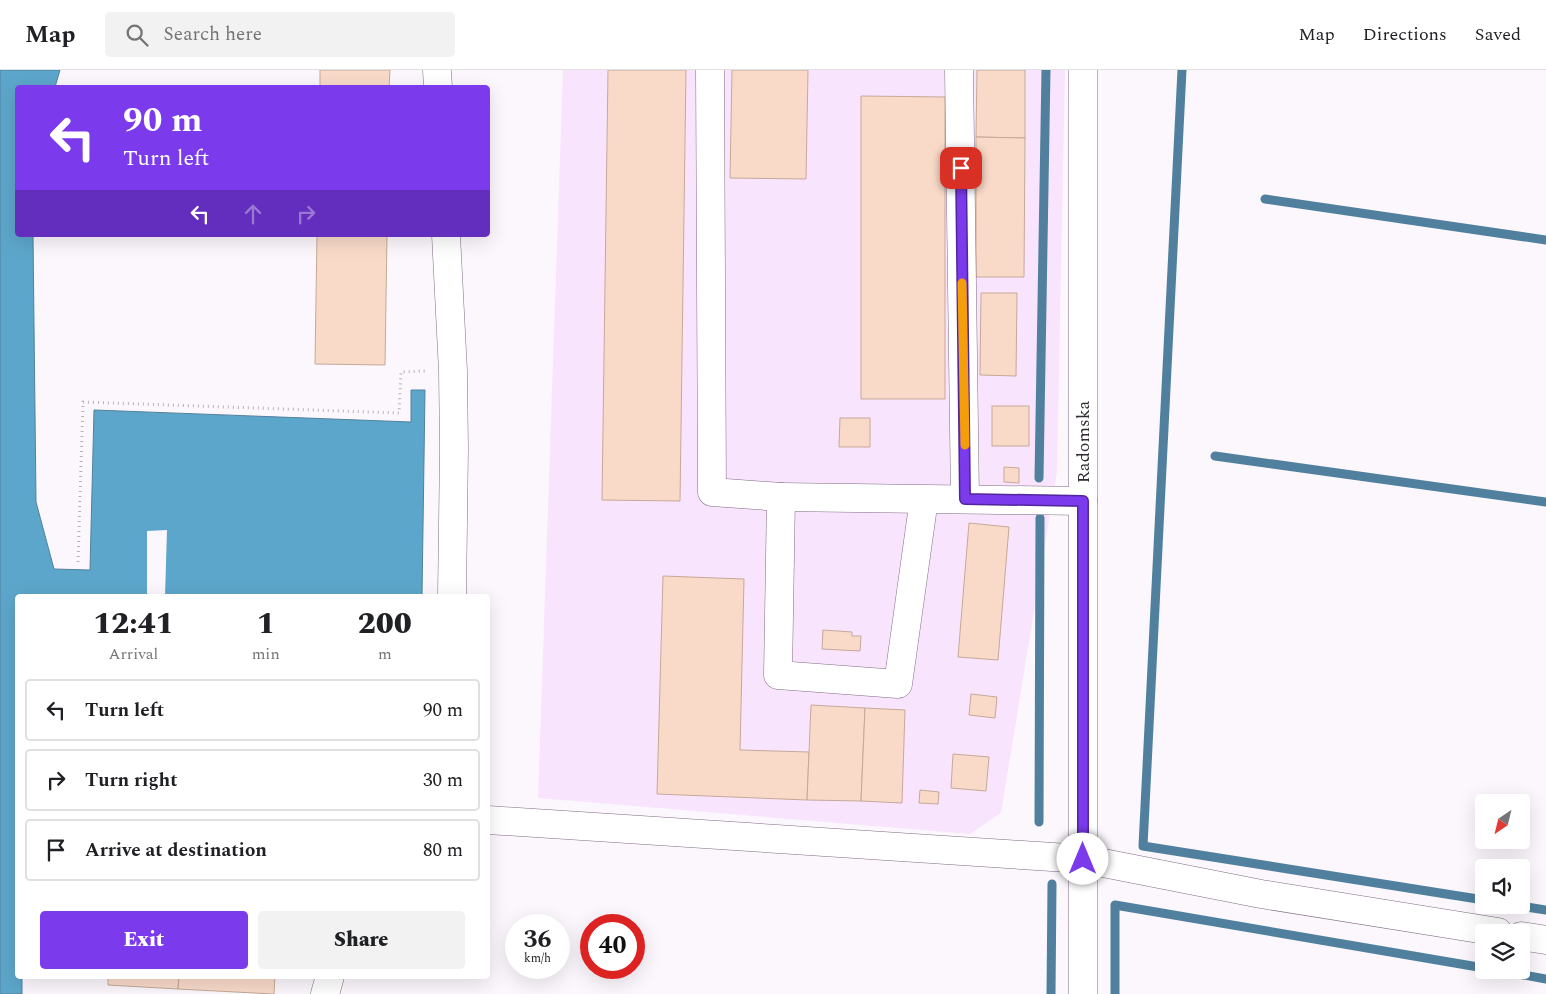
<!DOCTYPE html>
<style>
:root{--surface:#fff;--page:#f2f2f2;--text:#202124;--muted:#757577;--line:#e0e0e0;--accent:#7c3aed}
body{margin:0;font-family:Spectral,serif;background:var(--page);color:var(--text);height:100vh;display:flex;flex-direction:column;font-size:19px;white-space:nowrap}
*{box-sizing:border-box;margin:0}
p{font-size:16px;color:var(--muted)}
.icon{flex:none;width:28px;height:28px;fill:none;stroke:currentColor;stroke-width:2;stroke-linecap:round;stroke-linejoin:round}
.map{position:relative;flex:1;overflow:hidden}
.panel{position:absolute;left:15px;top:524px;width:475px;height:385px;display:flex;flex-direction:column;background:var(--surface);border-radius:5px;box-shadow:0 5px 20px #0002}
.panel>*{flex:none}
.hud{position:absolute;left:15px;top:15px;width:475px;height:152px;border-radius:5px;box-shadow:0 5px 20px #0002;background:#7c3aed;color:#fff;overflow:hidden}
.needle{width:32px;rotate:215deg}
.fabs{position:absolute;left:1475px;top:724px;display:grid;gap:10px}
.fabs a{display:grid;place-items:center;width:55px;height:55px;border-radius:5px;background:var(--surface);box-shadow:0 5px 20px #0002;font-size:25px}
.speed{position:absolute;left:505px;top:844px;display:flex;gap:10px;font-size:25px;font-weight:700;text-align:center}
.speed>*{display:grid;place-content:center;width:65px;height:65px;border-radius:50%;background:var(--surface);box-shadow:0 5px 20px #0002;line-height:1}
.speed small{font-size:12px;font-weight:400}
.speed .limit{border:8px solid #d22;background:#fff;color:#111}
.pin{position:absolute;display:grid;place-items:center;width:42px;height:42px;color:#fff;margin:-21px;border-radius:10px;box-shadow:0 2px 8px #0006}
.me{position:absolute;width:55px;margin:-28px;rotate:0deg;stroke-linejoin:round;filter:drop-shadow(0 0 4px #0008)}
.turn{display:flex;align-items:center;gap:18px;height:105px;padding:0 25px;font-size:22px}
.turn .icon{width:65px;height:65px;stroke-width:2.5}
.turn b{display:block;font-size:35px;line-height:42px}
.lanes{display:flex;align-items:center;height:48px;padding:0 25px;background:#0003;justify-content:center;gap:25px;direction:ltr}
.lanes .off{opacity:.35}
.eta{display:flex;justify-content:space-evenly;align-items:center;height:85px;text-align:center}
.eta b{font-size:30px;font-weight:800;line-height:35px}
.button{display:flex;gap:10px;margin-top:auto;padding:10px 25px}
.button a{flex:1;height:58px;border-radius:5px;background:var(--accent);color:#fff;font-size:20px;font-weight:800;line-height:58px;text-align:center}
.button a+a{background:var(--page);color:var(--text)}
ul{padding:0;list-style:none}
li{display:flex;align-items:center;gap:15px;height:62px;margin:0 10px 8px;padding:0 15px;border:2px solid var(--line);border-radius:5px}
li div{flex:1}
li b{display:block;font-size:19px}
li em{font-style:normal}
header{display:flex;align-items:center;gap:30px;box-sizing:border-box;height:70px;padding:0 25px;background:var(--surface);border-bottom:1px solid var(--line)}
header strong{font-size:24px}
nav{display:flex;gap:28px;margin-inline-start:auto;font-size:18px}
.search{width:350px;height:45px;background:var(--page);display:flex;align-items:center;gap:12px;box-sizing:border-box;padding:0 18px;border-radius:5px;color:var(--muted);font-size:19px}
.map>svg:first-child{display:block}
.built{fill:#f9e4fe}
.water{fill:#5da6cb;stroke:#50809d}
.pier{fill:#fbf7fc}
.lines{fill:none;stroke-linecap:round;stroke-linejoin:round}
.stream{stroke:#50809d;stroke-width:9}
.building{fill:#f9dac9;stroke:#c5a998}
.minor-casing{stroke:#806d84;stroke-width:29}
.path{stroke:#b7b1b8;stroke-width:3;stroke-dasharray:1 4;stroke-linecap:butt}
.minor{stroke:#fff;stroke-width:28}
.route-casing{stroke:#51269a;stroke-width:12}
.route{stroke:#7c3aed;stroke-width:9}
.slow{stroke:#f59e0b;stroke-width:9}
.labels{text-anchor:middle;stroke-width:5;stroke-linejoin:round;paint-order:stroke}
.street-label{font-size:18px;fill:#312933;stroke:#fff}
</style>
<header>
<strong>Map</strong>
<div class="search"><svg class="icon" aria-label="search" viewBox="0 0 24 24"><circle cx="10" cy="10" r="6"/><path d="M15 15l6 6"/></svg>Search here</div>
<nav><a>Map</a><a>Directions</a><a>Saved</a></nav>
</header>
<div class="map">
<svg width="1546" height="924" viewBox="0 0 1546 924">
<rect width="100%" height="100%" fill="#fbf7fc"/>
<polygon class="built" points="563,0 1065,0 1057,401 1001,743 970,764 538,728"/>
<polygon class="water" points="0,0 60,0 55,17 18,18 18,165 33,165 36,432 54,499 90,500 94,340 411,352 411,320 425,320 422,526 18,526 18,906 22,906 22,924 0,924"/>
<polygon class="pier" points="167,460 165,526 147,526 147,461"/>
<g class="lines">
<g class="stream">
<polyline points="1182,0 1143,776 1484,830"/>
<polyline points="1265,129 1546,170"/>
<polyline points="1215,386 1546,432"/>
<polyline points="1039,408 1046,0"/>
<polyline points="1039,752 1040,448"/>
<polyline points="1513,835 1546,840"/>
<polyline points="1496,900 1546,909"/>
<polyline points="1051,924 1052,814"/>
<polyline points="1115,924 1115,835 1484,898"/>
</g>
</g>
<g class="building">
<polygon points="320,0 390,0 389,18 320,18"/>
<polygon points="608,0 686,0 680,431 602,430"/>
<polygon points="732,0 808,0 806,109 730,108"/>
<polygon points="977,0 1025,0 1025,68 976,67"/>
<polygon points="861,26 945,27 945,329 861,329"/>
<polygon points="976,67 1025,68 1024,207 976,207"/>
<polygon points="317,165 387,165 385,295 315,294"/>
<polygon points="981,223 1017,223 1016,306 980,305"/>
<rect x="992" y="336" width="37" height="40"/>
<polygon points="840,348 870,348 870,377 839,377"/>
<polygon points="1004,397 1019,398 1019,413 1004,412"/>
<polygon points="969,453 1009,457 998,590 958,587"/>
<polygon points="663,506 744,509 740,680 809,682 807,730 657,724"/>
<polygon points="823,560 852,562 852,566 861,566 860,581 822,579"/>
<polygon points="971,624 997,627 995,648 969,645"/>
<polygon points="811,635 865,638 861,731 807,730"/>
<polygon points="865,638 905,640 902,733 861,731"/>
<polygon points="953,684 989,687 986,721 951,718"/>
<polygon points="920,720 939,722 938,734 919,733"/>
<polygon points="108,906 179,906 178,919 108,915"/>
<polygon points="179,906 275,906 274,924 178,919"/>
</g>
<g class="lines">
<defs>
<g id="minor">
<polyline points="437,0 438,18"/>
<polyline points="710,0 712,422 781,427"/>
<polyline points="959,0 965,429"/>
<polyline points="446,165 453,301 454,379 452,526"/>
<polyline points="924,429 898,614 778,605 781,427 1083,431"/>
<polyline points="488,750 1083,789 1261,824 1498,862"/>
<polyline points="1521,866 1546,870"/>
<polyline points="325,924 330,906"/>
<polyline points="1083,924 1083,0"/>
</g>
</defs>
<use href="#minor" class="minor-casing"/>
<polyline class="path" points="78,492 83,332 399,343 401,302 425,301"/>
<use href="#minor" class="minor"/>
</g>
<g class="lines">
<defs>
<polyline id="route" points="961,98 965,429 1083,431 1083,789"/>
</defs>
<use href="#route" class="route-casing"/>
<use href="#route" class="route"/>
<polyline class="slow" points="962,213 965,375"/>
</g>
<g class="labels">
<g class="street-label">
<text transform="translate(1083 372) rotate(-90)" y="6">Radomska</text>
</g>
</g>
</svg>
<div class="fabs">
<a><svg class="needle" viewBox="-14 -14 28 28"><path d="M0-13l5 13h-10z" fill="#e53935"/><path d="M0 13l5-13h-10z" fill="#757577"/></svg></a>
<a><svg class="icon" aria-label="sound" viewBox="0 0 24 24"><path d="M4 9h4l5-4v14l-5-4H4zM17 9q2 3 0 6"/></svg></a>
<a><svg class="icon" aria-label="layers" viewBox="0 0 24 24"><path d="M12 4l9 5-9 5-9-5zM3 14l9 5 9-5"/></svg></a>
</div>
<div class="speed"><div>36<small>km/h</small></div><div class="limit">40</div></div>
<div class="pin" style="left:961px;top:98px;background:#d93025"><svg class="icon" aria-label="arrive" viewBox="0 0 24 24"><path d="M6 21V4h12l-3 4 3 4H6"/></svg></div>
<svg class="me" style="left:1083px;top:789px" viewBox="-20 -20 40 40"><circle r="19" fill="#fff"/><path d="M0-13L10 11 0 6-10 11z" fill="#7c3aed"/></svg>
<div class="hud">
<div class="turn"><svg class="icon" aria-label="left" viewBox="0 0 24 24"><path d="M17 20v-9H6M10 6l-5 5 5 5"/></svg><div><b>90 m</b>Turn left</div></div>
<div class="lanes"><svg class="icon" aria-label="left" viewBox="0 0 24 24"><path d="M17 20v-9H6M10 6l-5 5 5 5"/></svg><svg class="icon off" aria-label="ahead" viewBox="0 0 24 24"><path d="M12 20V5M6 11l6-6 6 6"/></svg><svg class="icon off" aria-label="right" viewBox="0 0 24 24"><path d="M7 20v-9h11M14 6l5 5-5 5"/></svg></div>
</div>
<section class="panel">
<div class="eta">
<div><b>12:41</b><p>Arrival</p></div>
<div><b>1</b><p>min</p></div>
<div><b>200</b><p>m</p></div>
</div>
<ul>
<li><svg class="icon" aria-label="left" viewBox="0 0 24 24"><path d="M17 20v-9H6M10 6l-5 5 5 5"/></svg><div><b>Turn left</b></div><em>90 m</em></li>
<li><svg class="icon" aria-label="right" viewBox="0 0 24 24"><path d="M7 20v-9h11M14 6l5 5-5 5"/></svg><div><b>Turn right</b></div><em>30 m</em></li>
<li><svg class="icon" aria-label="arrive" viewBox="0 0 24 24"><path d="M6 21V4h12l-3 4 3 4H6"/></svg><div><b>Arrive at destination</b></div><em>80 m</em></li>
</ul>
<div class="button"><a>Exit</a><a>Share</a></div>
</section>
</div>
